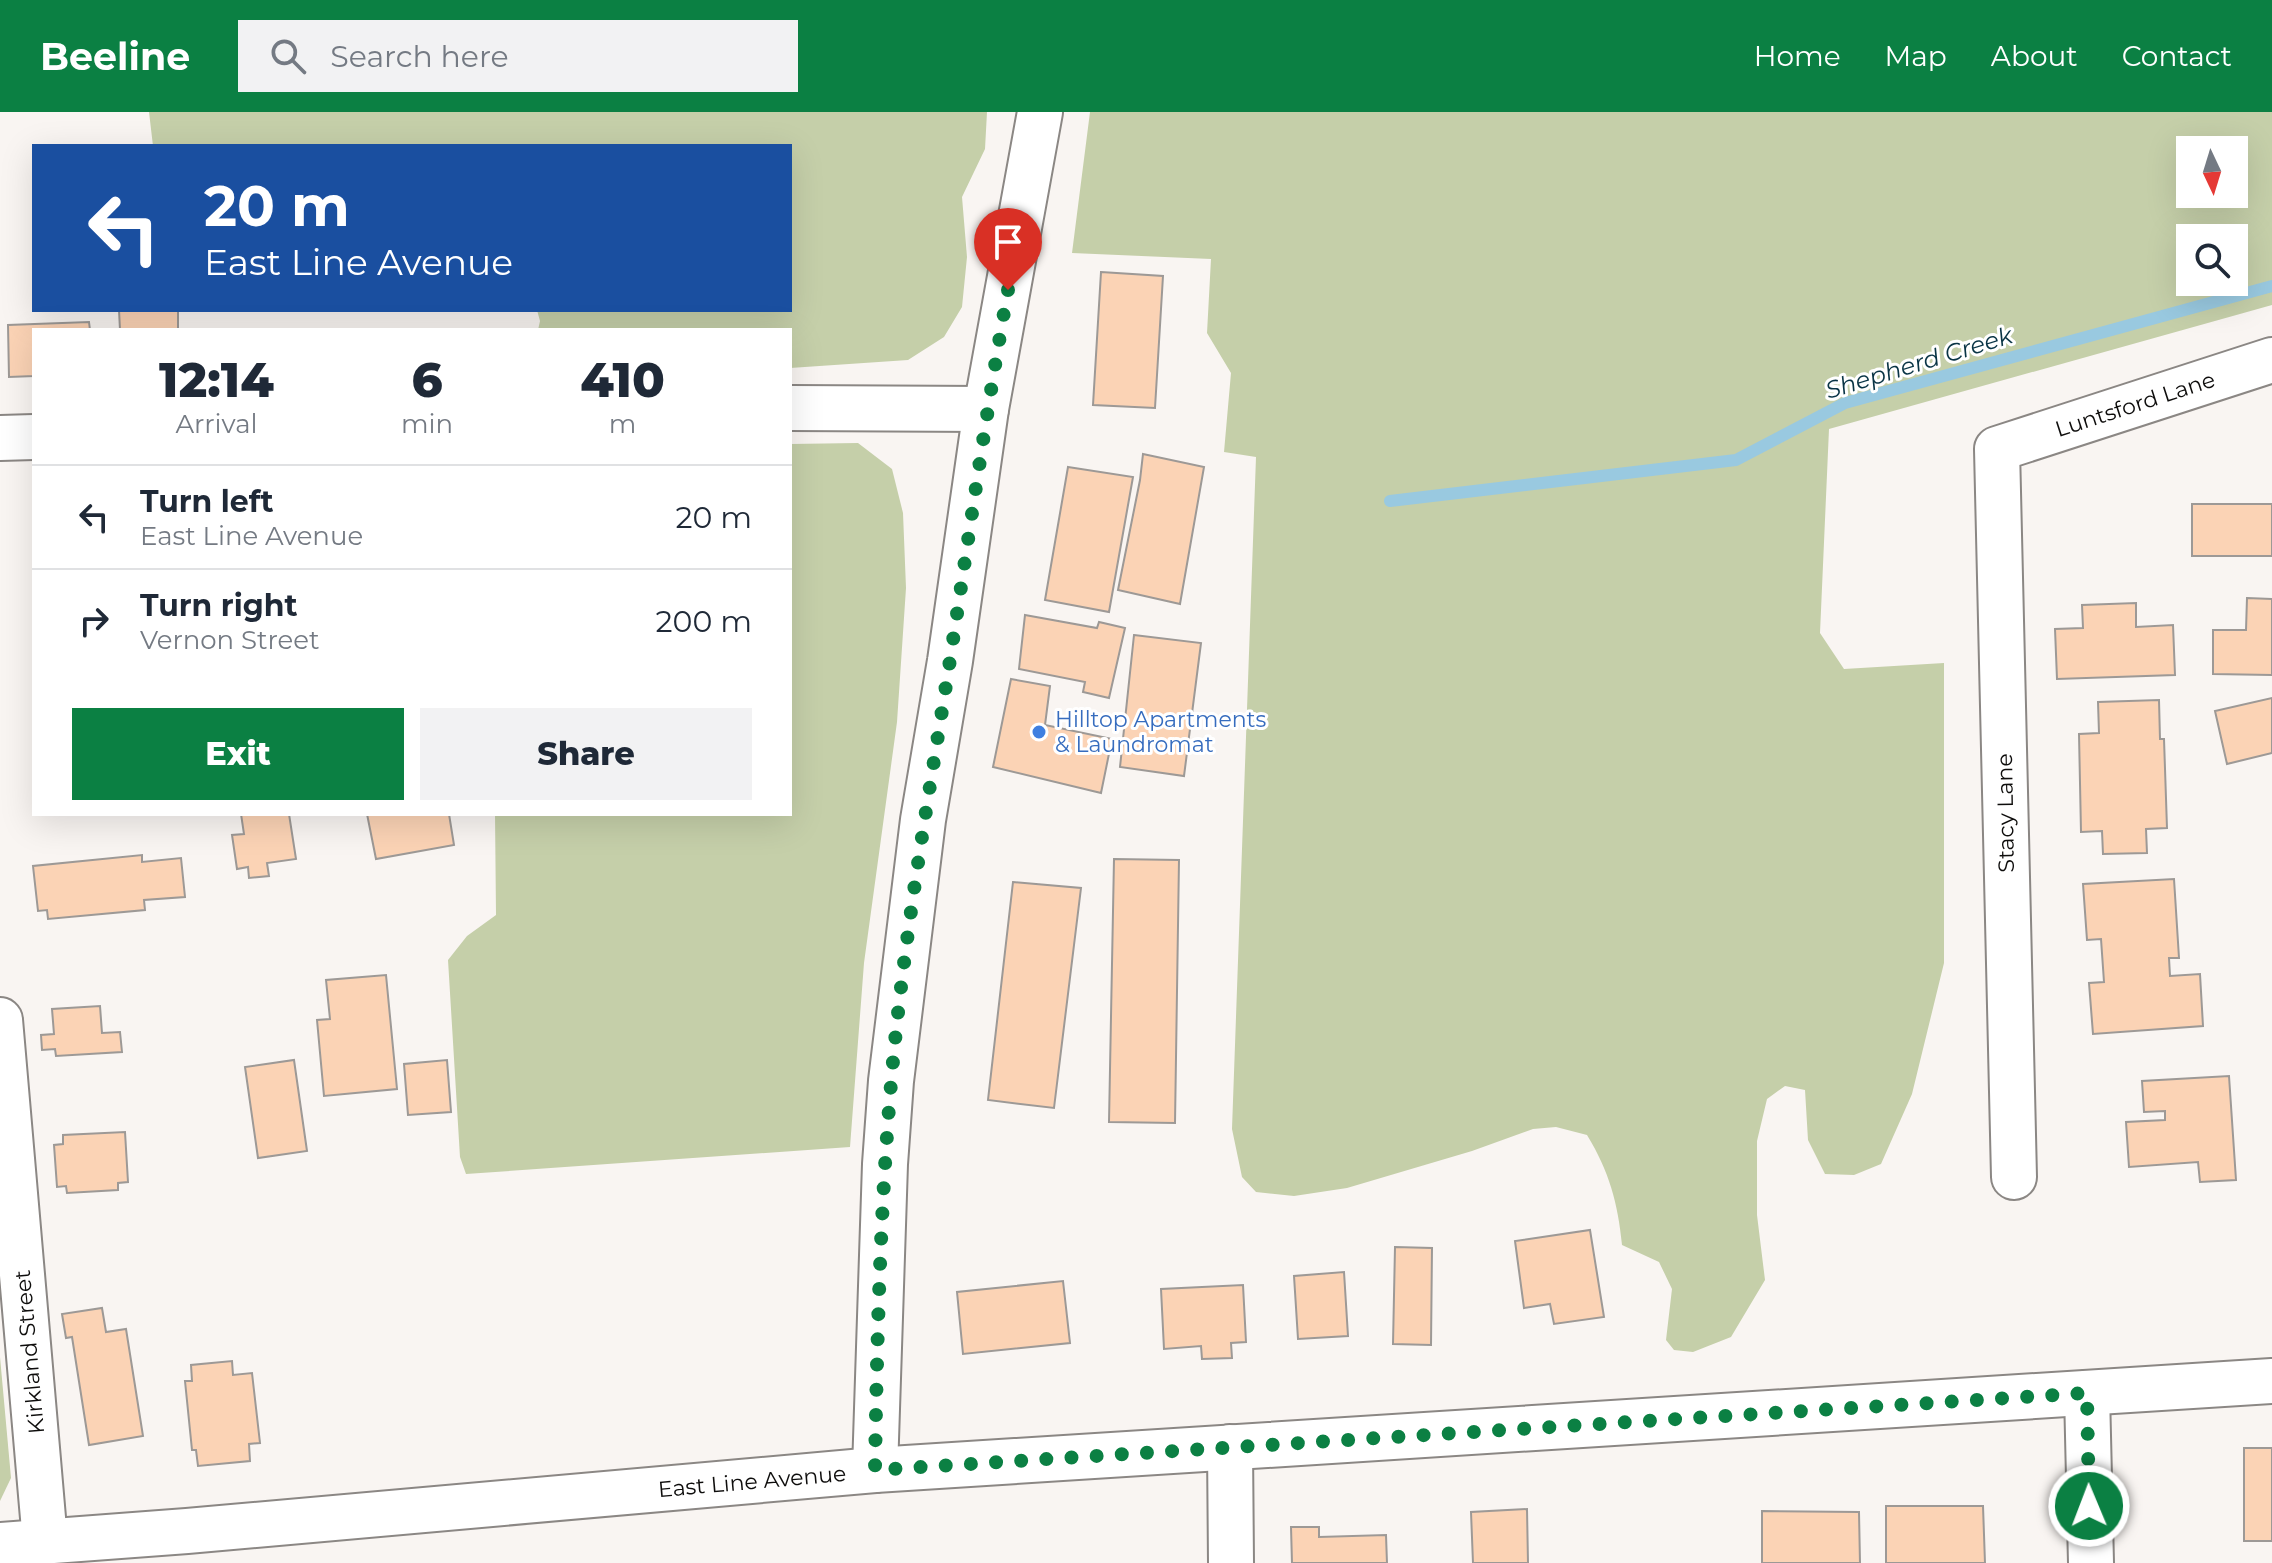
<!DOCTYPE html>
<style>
:root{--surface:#fff;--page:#f2f2f3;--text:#1f2937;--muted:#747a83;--line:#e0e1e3;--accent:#0b8043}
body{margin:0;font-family:Montserrat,sans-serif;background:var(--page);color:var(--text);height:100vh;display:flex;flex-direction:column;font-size:30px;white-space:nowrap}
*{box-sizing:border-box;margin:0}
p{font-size:26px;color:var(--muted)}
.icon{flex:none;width:44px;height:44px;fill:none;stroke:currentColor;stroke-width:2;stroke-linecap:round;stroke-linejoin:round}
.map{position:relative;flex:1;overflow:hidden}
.panel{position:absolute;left:32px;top:216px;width:760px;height:488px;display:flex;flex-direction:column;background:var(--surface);border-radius:0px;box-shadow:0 8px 32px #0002}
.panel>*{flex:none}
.banner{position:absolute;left:32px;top:32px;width:760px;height:168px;border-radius:0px;box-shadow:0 8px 32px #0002;background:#1a4fa0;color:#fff;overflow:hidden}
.needle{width:52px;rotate:176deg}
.tools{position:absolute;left:2176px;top:24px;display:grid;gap:16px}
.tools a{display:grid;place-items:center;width:72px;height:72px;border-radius:0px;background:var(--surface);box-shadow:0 8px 32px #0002;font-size:40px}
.pin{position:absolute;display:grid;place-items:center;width:68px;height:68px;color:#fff;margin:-82px -34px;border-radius:50% 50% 50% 0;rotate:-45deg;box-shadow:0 0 8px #0007}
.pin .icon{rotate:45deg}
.me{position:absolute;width:88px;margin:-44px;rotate:359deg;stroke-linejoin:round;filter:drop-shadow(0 0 6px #0008)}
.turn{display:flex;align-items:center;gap:28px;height:168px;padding:0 40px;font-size:36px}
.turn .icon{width:104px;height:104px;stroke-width:2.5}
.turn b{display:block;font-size:56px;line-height:68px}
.eta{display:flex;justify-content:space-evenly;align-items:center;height:136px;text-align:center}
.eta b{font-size:48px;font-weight:800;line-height:56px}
.action{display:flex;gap:16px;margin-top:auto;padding:16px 40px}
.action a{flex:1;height:92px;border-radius:0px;background:var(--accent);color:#fff;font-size:32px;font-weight:800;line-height:92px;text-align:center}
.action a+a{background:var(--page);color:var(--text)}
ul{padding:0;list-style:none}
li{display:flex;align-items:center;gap:24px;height:104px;padding:0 40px;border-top:2px solid var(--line)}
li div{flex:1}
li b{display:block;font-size:30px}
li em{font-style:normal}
header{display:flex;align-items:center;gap:48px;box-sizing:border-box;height:112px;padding:0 40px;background:var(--accent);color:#fff}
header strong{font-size:38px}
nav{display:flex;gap:44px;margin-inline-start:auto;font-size:28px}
.search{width:560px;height:72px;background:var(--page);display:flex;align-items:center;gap:20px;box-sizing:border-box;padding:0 28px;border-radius:0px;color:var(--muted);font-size:30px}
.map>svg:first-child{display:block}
.green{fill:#c5cfa9;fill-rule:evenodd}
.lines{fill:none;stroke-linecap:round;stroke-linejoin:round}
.stream{stroke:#99c9e0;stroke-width:12}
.building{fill:#fbd3b5;stroke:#9d9996;stroke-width:2}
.minor-casing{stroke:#8b8784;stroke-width:48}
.minor{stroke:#fff;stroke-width:44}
.route{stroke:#0b8043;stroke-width:14;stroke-dasharray:0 25.2}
.shop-dot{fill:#3f7fe0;stroke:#fff;stroke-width:3}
.labels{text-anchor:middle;stroke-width:6;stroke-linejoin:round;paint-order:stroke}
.street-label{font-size:22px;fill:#0e0d0c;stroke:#fff}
.shop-label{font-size:22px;fill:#366cbe;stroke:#fff;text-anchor:start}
.water-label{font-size:24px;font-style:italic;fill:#093445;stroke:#fff}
</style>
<header>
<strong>Beeline</strong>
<div class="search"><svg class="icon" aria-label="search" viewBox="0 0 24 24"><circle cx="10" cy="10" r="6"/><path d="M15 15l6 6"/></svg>Search here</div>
<nav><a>Home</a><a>Map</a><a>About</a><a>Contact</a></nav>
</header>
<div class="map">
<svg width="2272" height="1451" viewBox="0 0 2272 1451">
<rect width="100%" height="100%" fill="#f9f5f2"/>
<g class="green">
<polygon points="149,0 987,0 985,37 962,85 967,145 962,195 944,225 908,248 790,256 790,218 538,218 540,209 537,198 790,198 790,34 153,34"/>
<path d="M1090,0H2272V193L1829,317L1820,521L1844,557L1944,551V851L1912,982L1881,1052L1854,1063L1825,1062L1808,1028L1805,978L1785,974L1767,987L1757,1029V1103L1765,1168L1731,1225L1693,1240L1674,1238L1666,1228L1672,1177L1659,1150L1622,1133C1618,1091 1609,1059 1587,1023L1556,1015L1533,1017L1472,1039L1347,1076L1294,1084L1256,1080L1242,1065L1232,1017L1256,345L1224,340L1231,261L1207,221L1211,147L1072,141ZM2234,38V82H2190V38ZM2190,126H2234V170H2190Z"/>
<polygon points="858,331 892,357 903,401 906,476 897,610 864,851 850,1035 466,1062 460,1045 448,848 467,824 496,803 495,702 790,702 790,332"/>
<polygon points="0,1245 11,1366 0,1389"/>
</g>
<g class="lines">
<polyline class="stream" points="1390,389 1736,348 1845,291 2272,174"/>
</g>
<g class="building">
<polygon points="1101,160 1163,164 1155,296 1093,293"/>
<polygon points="119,198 178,198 178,218 120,218"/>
<polygon points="89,210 90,218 34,218 34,264 9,265 8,213"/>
<polygon points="1143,342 1204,355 1180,492 1118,478 1140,368"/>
<polygon points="1068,355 1133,365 1109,500 1045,488"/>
<rect x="2192" y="392" width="80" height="52"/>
<polygon points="2247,486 2272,487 2272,563 2213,562 2213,518 2246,518"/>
<polygon points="2136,491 2136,515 2173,513 2175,563 2057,567 2055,517 2083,516 2082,493"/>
<polygon points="1025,503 1097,516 1099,510 1125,516 1109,586 1083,580 1085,570 1019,557"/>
<polygon points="1134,523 1201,531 1184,664 1120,655"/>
<polygon points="1011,567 1050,574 1045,613 1112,627 1101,681 993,655"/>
<polygon points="2272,586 2272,641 2227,652 2215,599"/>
<polygon points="2159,588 2160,627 2164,627 2167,716 2146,717 2147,741 2103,742 2102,719 2081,720 2079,622 2099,621 2098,590"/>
<polygon points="241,702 289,702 296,747 267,751 269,764 249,766 248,755 237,757 232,723 244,722"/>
<polygon points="367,702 449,702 454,733 376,747"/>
<polygon points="142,743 142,750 181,746 185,785 144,788 145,798 48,807 47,798 38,799 33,754"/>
<polygon points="1114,747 1179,748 1175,1011 1109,1010"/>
<polygon points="2174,767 2179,846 2169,846 2170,864 2200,862 2203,914 2093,922 2089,871 2104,870 2101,827 2087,828 2083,772"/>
<polygon points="1013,770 1081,776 1054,996 988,988"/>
<polygon points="386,863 397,977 324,984 317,908 330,907 326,868"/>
<polygon points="100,894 102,921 120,920 122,940 56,944 55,937 42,938 41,923 54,922 52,897"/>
<polygon points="294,948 307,1039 258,1046 245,955"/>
<polygon points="447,948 451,1000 408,1003 404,952"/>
<polygon points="2229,964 2236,1068 2200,1070 2198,1050 2129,1055 2126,1010 2165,1008 2165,999 2144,1000 2142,969"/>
<polygon points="125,1020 128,1070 118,1071 118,1078 67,1081 66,1074 57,1075 54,1033 63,1032 63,1023"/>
<polygon points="1590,1118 1604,1205 1554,1212 1550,1192 1524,1196 1515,1129"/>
<polygon points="1395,1135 1432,1136 1431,1233 1393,1232"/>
<polygon points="1344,1160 1348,1224 1298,1227 1294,1164"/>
<polygon points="1063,1169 1070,1231 963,1242 957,1180"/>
<polygon points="1243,1173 1246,1230 1231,1231 1232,1246 1202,1247 1201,1234 1164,1237 1161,1177"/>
<polygon points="102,1196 106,1220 126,1217 143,1324 89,1333 72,1225 66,1226 62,1202"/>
<polygon points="232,1249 233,1263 252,1261 260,1331 249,1332 250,1349 198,1354 196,1338 192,1338 185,1269 192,1269 191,1253"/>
<rect x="2244" y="1336" width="28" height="93"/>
<polygon points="1886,1394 1983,1394 1985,1451 1886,1451"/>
<polygon points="1527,1397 1528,1451 1473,1451 1471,1400"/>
<polygon points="1762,1399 1859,1400 1860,1451 1762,1451"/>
<polygon points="1291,1415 1319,1415 1319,1425 1386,1423 1387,1451 1292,1451"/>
</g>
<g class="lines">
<defs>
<g id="minor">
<polyline points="790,296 986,297"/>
<polyline points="0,326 34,325"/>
<polyline points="0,908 45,1429"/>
<polyline points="2014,1065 1997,337 2272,248"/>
<polyline points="2087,1281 2091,1451"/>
<polyline points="1230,1335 1231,1451"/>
<polyline points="875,1358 885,1052 891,969 923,708 950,549 986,297 1040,0"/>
<polyline points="0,1433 187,1419 875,1358 2272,1269"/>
</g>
</defs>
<use href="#minor" class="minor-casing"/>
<use href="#minor" class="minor"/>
</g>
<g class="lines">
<path class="route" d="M1008,178C986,301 969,424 950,548C928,689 903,830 891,972C880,1100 877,1230 875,1358L2087,1281L2089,1394"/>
</g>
<circle class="shop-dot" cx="1039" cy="620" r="8"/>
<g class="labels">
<g class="street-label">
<text transform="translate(2135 292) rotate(-18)" y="8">Luntsford Lane</text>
<text transform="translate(2005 701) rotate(-91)" y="8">Stacy Lane</text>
<text transform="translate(29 1240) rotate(-95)" y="8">Kirkland Street</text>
<text transform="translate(752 1369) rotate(-5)" y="8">East Line Avenue</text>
</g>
<g class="shop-label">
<text x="1055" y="615">Hilltop Apartments<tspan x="1055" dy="25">&amp; Laundromat</tspan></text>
</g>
<g class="water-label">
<text transform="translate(1919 251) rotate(-17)" y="8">Shepherd Creek</text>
</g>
</g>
</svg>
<div class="tools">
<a><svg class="needle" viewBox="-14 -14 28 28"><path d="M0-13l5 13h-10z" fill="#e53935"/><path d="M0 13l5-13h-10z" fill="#747a83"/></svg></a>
<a><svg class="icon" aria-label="search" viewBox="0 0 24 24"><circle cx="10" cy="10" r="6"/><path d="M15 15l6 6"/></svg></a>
</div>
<div class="pin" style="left:1008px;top:178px;background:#d93025"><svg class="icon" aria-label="arrive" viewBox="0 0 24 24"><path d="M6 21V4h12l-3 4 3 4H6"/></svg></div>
<svg class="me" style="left:2089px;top:1394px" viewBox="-20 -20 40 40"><circle r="17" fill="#0b8043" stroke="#fff" stroke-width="3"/><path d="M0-11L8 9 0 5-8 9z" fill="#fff"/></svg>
<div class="banner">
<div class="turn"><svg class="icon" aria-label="left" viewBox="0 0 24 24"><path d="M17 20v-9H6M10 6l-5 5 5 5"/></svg><div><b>20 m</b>East Line Avenue</div></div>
</div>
<section class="panel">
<div class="eta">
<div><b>12:14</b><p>Arrival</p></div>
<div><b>6</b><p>min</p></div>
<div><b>410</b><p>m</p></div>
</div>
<ul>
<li><svg class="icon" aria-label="left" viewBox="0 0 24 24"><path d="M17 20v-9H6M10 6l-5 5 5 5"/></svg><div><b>Turn left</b><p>East Line Avenue</p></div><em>20 m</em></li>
<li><svg class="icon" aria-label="right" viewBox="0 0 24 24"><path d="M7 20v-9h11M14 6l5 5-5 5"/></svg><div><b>Turn right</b><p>Vernon Street</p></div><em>200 m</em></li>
</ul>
<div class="action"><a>Exit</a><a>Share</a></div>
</section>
</div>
